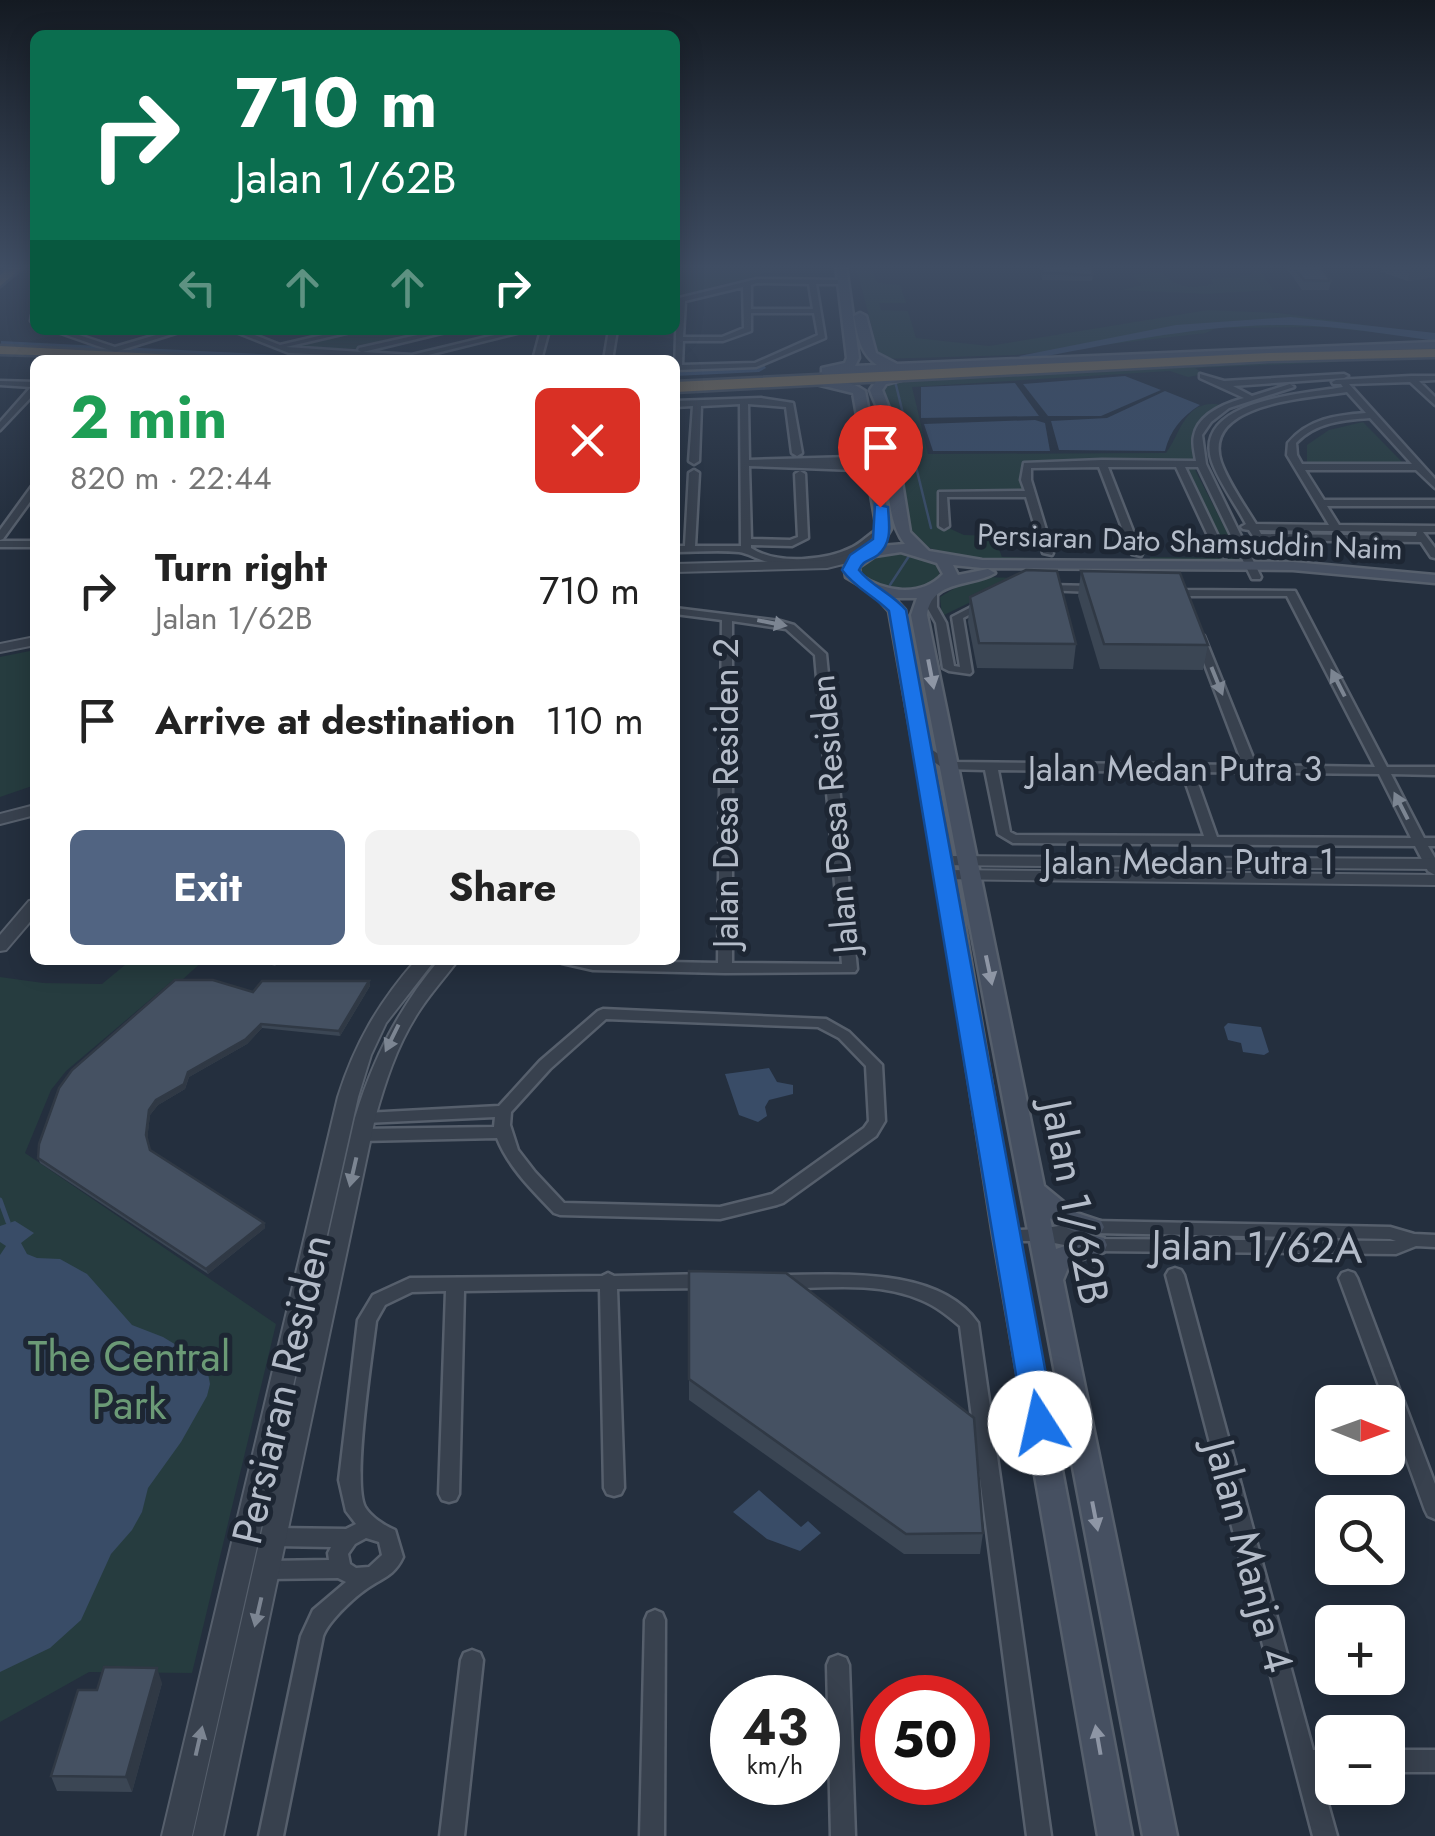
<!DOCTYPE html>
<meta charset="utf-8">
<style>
:root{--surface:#fff;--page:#f2f2f2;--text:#222;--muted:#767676;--accent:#516482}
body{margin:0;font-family:Jost,sans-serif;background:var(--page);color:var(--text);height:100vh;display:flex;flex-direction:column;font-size:38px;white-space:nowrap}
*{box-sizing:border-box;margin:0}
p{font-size:32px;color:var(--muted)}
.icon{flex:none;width:55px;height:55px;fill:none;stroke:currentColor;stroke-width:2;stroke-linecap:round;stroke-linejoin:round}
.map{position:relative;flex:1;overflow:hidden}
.side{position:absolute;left:30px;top:355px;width:650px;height:610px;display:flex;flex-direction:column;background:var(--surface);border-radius:15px;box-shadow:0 5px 25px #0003}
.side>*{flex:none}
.hud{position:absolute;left:30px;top:30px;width:650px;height:305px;border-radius:15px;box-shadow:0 5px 25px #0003;background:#0b6e4f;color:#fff;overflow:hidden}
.needle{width:65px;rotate:91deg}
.buttons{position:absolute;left:1315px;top:1385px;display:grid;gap:20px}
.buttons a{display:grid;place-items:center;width:90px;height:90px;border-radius:15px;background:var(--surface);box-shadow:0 5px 25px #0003;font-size:50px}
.speed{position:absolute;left:710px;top:1675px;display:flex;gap:20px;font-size:50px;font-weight:700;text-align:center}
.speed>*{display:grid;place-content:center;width:130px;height:130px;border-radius:50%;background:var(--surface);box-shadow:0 5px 25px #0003;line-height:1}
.speed small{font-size:25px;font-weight:400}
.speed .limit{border:15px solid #d22;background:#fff;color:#111}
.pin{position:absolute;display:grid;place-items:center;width:85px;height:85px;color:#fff;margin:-102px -42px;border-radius:50% 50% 50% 0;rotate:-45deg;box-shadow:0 0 10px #0007}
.pin .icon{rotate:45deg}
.me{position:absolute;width:110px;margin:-55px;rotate:350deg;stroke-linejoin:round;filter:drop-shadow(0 0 8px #0008)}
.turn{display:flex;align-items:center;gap:35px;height:210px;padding:0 40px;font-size:45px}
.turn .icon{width:130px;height:130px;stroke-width:2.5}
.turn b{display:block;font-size:70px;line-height:85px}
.lanes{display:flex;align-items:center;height:95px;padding:0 40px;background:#0003;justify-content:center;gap:50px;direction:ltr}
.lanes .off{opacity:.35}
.round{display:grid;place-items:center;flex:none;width:105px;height:105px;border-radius:15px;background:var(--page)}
.summary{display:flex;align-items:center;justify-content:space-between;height:170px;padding:0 40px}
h1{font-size:60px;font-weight:700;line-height:75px;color:#1e9e55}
.button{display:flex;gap:20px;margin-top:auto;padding:20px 40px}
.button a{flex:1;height:115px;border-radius:15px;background:var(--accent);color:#fff;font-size:40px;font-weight:700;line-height:115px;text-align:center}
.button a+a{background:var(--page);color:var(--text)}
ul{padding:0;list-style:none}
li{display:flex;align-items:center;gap:30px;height:130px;padding:0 40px}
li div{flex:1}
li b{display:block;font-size:38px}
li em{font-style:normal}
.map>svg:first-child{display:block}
.green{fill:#263c3f}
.water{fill:#394c67}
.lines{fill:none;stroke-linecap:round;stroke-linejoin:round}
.stream-far1{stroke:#394c67;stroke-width:2.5}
.stream{stroke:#394c67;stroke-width:5}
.river{fill:#394c67;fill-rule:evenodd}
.minor-casing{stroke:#565f6c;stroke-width:5}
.tertiary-casing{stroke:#565f6c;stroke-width:4}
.secondary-casing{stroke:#565f6c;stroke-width:5}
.motorway-casing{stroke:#434c59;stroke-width:5}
.minor{fill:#38414e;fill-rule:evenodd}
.tertiary{fill:#38414e;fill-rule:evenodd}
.secondary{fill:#465061;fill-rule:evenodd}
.motorway{fill:#746855;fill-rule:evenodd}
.wall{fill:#3b4654}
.shaded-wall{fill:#303945}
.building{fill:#455162;stroke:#303945;stroke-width:2.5}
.oneway{fill:#7c8592}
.oneway2{fill:#8e96a5}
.route{fill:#1a73e8;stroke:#114b97;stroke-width:2.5}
.labels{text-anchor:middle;stroke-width:10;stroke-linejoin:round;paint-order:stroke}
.far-street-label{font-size:30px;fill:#b4bcc9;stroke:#1d2633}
.street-label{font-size:35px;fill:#b4bcc9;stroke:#1d2633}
.near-street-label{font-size:42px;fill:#b4bcc9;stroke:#1d2633}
.near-park-label{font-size:42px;fill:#6b9a76;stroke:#1d2633}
</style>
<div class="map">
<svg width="1435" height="1836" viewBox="0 0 1435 1836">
<rect width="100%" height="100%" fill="#242f3e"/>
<g class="green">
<polygon points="675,266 792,266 675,297"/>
<polygon points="856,266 869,266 878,283 900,285 906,303 879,303 881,310 908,311 916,338 989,346 1208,310 1279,313 1429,334 1428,338 1324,327 1216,328 1206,333 1015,355 880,359"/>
<path d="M1250,266H1257L1273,290L1206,294L1122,290L1142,285L1132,275L1161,272C1180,289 1189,289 1213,284L1211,279L1253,275Z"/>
<polygon points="367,330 438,330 355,349 296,346"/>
<path d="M1336,360L1339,362L1195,368L1204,374L1188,377L1170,371L912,387L928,454L1166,453C1181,434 1185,395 1225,406L1199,429V463L1022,462L1031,494H938L944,526L964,535L994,536L1002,557L1150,561V557L1229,558L1185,466H1193L1243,563H974L930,548L913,539L908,532L895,427L880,386L886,382Z"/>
<polygon points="1363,422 1402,462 1307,463 1307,445 1329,430"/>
<path d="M899,552L937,563L940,578C918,594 880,594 860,573L862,562L877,555Z"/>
<polygon points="982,577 1020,578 942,616 940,597 970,579"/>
<polygon points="35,650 35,785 0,797 0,657"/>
<polygon points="131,960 204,960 182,980 171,982 66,1071 51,1090 25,1153 276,1324 192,1673 89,1672 0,1722 0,977 43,983 102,984"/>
</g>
<g class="water">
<polygon points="1125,376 1161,390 1101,416 1048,416 1023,384"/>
<polygon points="1015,383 1039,416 921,418 921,387"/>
<path d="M1165,391L1200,405C1181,417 1170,431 1165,451L1059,450L1051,421L1107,418Z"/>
<polygon points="1035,420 1045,423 1050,451 933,451 924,424"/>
<polygon points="1228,1023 1261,1027 1269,1052 1264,1055 1243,1052 1241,1043 1228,1040 1224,1027"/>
<polygon points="769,1068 777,1082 793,1085 793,1094 769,1100 765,1107 767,1116 758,1122 739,1115 725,1074"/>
<polygon points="15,1221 34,1233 21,1243 27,1254 37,1258 60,1259 87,1274 132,1325 163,1337 206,1363 210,1384 207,1396 181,1442 148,1488 142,1512 132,1530 111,1554 81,1620 50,1648 0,1672 0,1255 6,1246 0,1242 0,1226"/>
<polygon points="759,1490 801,1527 808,1521 821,1533 800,1551 767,1539 733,1512"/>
</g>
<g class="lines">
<g class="stream-far1">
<polyline points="895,381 931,528"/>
<polyline points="890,585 911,553"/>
</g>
<polyline class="stream" points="0,1200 8,1222"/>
<g class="river">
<path d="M1291,317L1435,333V341C1387,334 1339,326 1291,325C1202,324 1113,344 1026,360L1019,356L1176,325Z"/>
<polygon points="1,341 300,356 307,360 213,360 1,349"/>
<polygon points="764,365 766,368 759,372 675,376 675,368"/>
</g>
<defs>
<g id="minor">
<path d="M757,279L845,280L846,282L842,284H816L825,338L756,367L675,370L677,303H675V299ZM757,283L809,284L813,309H751V285ZM743,287L744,328L722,337H683L685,301ZM751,313H814L818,335L755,363L682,365L683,341H723L751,331Z"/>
<polygon points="32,315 35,315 35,323 31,321"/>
<polygon points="52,330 64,330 115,347 173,330 185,330 115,352"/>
<polygon points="231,330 242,330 280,345 344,330 359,330 286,347 361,352 358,350 359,348 440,330 454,330 363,352 412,355 515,330 529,330 412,359 289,353"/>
<polygon points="541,330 549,330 541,360 533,360"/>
<polygon points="609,330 617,330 612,360 604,360"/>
<path d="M1200,374L1224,381L1344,374L1348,376L1344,378L1233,386L1252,396L1290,384L1294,387L1229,408L1211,422L1202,435L1206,464L1261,577L1260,579H1252L1251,577L1198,467H1185L1227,555L1226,557L1217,555L1176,467H1108L1142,554L1141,556L1132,554L1099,467L1031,468V480L1053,553L1052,555L1043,553L1026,497H947L949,526L944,529L939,526V492L1025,491L1021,480L1024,463L1102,460L1196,461C1195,454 1192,443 1194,436C1198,414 1226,403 1244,398L1200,378Z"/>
<path d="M1411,376H1435V380L1419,381L1435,397V405L1410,382L1349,384L1435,479V488L1416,470H1305L1324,500H1435V506H1327L1339,525L1435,526V532H1423L1435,548V558L1431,557L1421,542L1258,540L1255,539L1249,530L1243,529L1241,527L1246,524C1236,505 1219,482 1212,462C1191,399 1306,394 1343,387L1341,384H1333L1332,382L1336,380ZM1347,392L1366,413C1336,415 1308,419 1288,443L1287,455L1329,525L1256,524C1245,506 1228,482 1221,462C1201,402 1311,398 1347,392ZM1370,418L1412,464H1302L1297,455L1296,443C1316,422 1343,420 1370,418ZM1259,530L1417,532L1416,536L1261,534Z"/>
<polygon points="0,381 35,382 35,393 0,430 0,422 31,387 0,385"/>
<path d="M761,398L793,403L802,453L797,456L792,453L786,407L748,404L749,460L851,457L868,451L873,454L871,456L852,463H841L861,465L877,476L869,478L856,470L749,466L751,539L790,540L798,537L795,474L800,471L805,474L808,538L792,546L751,545V548C777,565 826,561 853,547C865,541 874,528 886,527V531C855,561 810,570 768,562C758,560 748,553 739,552C718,550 696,552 675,552V546H685L689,473L694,470L699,473L695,546H741L740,404L701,406L699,461L694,464L689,461L693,406L675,407V401Z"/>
<polygon points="35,485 35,495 3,539 0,540 0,530 32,486"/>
<rect x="0" y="541" width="35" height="6"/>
<polygon points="1046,585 1094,586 1099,589 1094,592 1042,590 1042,586"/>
<path d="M1171,587L1183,590L1295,591L1387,767H1435V775L1391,774L1424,838H1435V846H1428L1435,858V875L1428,871L1415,846L1013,843L998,834L985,770L944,769L916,749L918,746H926L951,762L1243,765L1194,636L1199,633L1204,636L1256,765L1375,767L1287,596H1183L1167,592V588ZM998,770L1182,772L1204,836L1016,835L1010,832ZM1194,772L1379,774L1411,838L1217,837Z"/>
<polygon points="932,588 937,591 937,607 946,623 954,666 960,667 952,617 979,603 983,602 988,605 963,618 972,672 970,674 949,671 943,668 936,623 927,607 927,591"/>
<path d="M675,608L780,621L794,625L826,654L857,969L855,972L725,973L593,970L562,963L560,960L718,963L722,620L675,614ZM732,621L786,629L815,655L842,964L732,963Z"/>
<path d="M603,1009L826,1019L849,1032L882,1065L885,1121L876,1136L783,1203L777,1205L720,1219L560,1215L554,1213C532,1190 509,1168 497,1138L361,1141L355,1139L353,1135L355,1131L361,1129L494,1127L495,1117L365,1123L359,1122L357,1118L359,1114L365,1113L499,1106L540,1061L598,1011ZM606,1019L818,1027L839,1038L866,1066L869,1121L864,1128L772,1194L720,1207L564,1203L535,1172L518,1150L510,1125L511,1112L550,1069Z"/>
<path d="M1092,1221L1390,1227L1414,1234L1435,1235V1247L1416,1246L1396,1254L1095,1251L1044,1241H1005L999,1239L997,1235L999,1231L1039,1229ZM1092,1233L1390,1239L1396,1241L1095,1239L1077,1235Z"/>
<polygon points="1175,1268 1181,1270 1184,1275 1313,1750 1332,1750 1332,1772 1319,1772 1337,1836 1313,1836 1166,1275 1169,1270"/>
<polygon points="1348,1271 1354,1273 1357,1278 1435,1484 1435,1519 1428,1516 1425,1510 1388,1408 1388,1402 1385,1402 1339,1278 1342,1273"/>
<path d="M608,1273L614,1276L708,1274L714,1276L717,1281L714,1286L708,1288L617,1289L624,1488L621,1494L614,1496L607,1494L604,1488L600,1289L464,1291L459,1494L456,1500L449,1502L442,1500L439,1494L446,1291L412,1292L385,1305L376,1321C372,1355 352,1483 365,1507C371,1517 385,1526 395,1530L403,1557C396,1572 388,1576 374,1584C358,1593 329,1620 323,1636L283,1836H259L301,1636L313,1610L346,1582L338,1578L268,1579L261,1576L258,1570L261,1564L268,1561L329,1560L328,1553L331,1547L275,1546L268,1543L265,1537L268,1531L275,1528L346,1529L356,1524L346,1511L339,1480L358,1320L373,1295L410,1278L602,1276ZM366,1538L379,1542L382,1555L369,1567L356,1568L350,1564L348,1554L355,1544Z"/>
<path d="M779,1275C839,1275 939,1266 978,1323L1051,1836H1027L960,1326C948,1316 936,1306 921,1300C878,1281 824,1288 779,1289L773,1287L770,1282L773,1277Z"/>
<polygon points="655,1610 662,1613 665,1620 664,1836 640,1836 645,1620 648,1613"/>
<polygon points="472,1650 480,1653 483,1660 464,1836 440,1836 461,1660 464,1653"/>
<polygon points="838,1655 846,1658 849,1665 855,1836 831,1836 827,1665 830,1658"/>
<rect x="1388" y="1750" width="47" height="22"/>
</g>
<g id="tertiary">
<polygon points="862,551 868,555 867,558 827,568 675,572 675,564 827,560"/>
<polygon points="35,637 35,645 0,652 0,644"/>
<polygon points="35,805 35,815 0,824 0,814"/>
<polygon points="944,856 1435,859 1435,869 938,865 936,861"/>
<polygon points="946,870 1435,875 1435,885 940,879 938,875"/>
<polygon points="35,900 35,916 6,950 0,951 0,935 29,901"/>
<path d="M416,960H435L386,1023L371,1055L358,1097L192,1836H162L338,1097C355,1043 379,1002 416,960Z"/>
<path d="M439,960H458C444,979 428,996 416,1016C396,1048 385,1083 375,1118L223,1836H193L355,1118C373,1058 399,1008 439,960Z"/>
</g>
<g id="secondary">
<path d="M836,266H846L859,358L855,366L877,365C860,353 858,336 854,316L860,313L866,316L876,353L897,364L1435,342V348L826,375L822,374V368L845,363L847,358Z"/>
<path d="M904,371L910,375L908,378L886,384L882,390L896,426L898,457L910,532L929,551L982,560L1293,562L1435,575V583L1293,570L982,568L953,565L958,575L988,569L995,573C972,587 932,579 927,615L1044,1186L1077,1213L1101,1221L1104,1227L1101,1233C1085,1238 1063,1228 1050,1218L1056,1249L1095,1236L1104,1238L1107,1245L1104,1252L1070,1263L1063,1280L1177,1836H1143L911,615L917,598H894L905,610L954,861L1017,1235L1132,1836H1098L993,1235L934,861L889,611L873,593L846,577L844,565L865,549L877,529L853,393L808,382C824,374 851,381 865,391L891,529L881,546L905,544C883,518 889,461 884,428C882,415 874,402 870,390L878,378ZM901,552L937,563L943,574C921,598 884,592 860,575L859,567L875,556Z"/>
</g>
<g id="motorway">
<polygon points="10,266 24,266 0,286 0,275"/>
<polygon points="0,346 196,356 203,360 0,354"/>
<polygon points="1435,349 1435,357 1269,361 675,392 675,382 1269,353"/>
</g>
</defs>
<use href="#minor" class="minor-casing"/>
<use href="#tertiary" class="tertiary-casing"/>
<use href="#secondary" class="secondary-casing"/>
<use href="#motorway" class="motorway-casing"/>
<use href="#minor" class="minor"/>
<use href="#tertiary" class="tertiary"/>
<use href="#secondary" class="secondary"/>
<use href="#motorway" class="motorway"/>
</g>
<g class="wall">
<polygon points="1040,266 1091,266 1093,275 1092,281 1042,280"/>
<polygon points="1285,266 1320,266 1331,281 1329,290 1302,290"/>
<polygon points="1383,266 1435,266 1435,277 1408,281 1381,272"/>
<polygon points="1081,571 1208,645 1203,670 1100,669 1078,596"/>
<polygon points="970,597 1076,644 1073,669 977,668 968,622"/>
<polygon points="256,960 281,960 275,966"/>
<polygon points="369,981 370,986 340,1036 262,1028 247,1044 189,1077 185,1089 158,1105 150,1115 147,1140 150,1150 264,1223 265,1228 208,1274 40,1163 38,1158 253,992"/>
<polygon points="689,1271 983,1533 980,1554 904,1554 689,1400"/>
<polygon points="162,1683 132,1792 57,1791 51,1776"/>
</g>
<g class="shaded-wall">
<polygon points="1411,266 1435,266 1435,277 1408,281"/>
<polygon points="369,981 370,986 340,1036 339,1031"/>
<polygon points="261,1024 262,1028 247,1044 189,1077 185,1089 158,1105 150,1115 147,1140 146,1135 149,1110 156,1100 188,1072"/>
<polygon points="264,1223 265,1228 208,1274 206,1269"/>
<polygon points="157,1668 162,1683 132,1792 126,1777"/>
</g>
<g class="building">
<polygon points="1042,266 1091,266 1093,275 1043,273"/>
<polygon points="1293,266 1320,266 1331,281 1304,280"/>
<polygon points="1026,570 1057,571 1076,644 979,643 970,597"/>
<polygon points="1081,571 1180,573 1208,645 1104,644"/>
<polygon points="175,980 213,980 253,992 262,981 369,981 339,1031 261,1024 246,1039 188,1072 184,1084 156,1100 149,1110 146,1135 150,1150 264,1223 206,1269 38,1158 39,1144 59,1088 72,1070"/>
<polygon points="689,1271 786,1273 974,1418 983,1533 906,1534 689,1379"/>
<polygon points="104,1667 157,1668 126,1777 51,1776 78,1690 97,1690"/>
</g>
<defs><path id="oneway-solid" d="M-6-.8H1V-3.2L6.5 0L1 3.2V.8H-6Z" transform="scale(2.5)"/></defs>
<g class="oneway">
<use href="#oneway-solid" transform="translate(772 623) rotate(11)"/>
<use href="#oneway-solid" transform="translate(1217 681) rotate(68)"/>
<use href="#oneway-solid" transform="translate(1338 683) rotate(-117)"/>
<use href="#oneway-solid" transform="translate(1401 806) rotate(-117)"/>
<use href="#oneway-solid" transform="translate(392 1038) rotate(116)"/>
<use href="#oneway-solid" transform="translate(353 1172) rotate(103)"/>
<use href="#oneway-solid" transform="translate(258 1612) rotate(103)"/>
<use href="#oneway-solid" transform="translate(199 1741) rotate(-77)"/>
</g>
<g class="oneway2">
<use href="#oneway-solid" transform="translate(931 674) rotate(79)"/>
<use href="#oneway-solid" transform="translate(989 970) rotate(78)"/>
<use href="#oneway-solid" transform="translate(1095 1516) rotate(79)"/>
<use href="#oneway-solid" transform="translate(1098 1740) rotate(-100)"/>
</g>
<linearGradient id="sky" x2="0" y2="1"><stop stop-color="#141a22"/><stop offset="0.51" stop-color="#3f4d63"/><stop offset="1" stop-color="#3f4d63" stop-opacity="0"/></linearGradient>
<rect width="1435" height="523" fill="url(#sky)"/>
<path class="route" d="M875,504L888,507C889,525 893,542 878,555C869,562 864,559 859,570C871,586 892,593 906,610L1055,1423L1051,1432L1040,1436L1028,1432L1024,1423L889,611C873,595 855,588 842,570L850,555L873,539Z"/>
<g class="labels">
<g class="far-street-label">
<text transform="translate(1190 542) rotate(2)" y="10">Persiaran Dato Shamsuddin Naim</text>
</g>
<g class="street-label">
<text x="1175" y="781">Jalan Medan Putra 3</text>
<text transform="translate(726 793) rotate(-90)" y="12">Jalan Desa Residen 2</text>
<text transform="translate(834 814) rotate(-95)" y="12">Jalan Desa Residen</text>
<text x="1189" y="874">Jalan Medan Putra 1</text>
</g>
<g class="near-street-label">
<text transform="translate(1076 1202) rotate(79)" y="15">Jalan 1/62B</text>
<text transform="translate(1257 1246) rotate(1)" y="15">Jalan 1/62A</text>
<text transform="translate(281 1389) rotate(-77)" y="15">Persiaran Residen</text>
<text transform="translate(1250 1556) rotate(75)" y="15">Jalan Manja 4</text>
</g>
<g class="near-park-label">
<text x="129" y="1371">The Central<tspan x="129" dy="48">Park</tspan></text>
</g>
</g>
</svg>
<div class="buttons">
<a><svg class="needle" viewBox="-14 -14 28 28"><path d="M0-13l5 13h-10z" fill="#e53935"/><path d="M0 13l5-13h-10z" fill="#767676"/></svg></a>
<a><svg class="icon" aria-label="search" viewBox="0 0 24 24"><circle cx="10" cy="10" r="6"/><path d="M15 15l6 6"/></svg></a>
<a>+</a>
<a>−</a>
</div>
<div class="speed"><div>43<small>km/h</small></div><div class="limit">50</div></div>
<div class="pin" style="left:880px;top:507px;background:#d93025"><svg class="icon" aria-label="arrive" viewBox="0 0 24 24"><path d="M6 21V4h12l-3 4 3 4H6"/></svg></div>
<svg class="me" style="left:1040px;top:1423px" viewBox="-20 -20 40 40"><circle r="19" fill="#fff"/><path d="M0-13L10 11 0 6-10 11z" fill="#1a73e8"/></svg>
<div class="hud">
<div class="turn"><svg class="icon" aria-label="right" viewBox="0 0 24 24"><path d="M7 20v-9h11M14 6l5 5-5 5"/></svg><div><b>710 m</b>Jalan 1/62B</div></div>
<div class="lanes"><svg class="icon off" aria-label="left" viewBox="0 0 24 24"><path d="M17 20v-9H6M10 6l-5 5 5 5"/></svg><svg class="icon off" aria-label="ahead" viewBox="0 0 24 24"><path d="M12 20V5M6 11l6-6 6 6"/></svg><svg class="icon off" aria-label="ahead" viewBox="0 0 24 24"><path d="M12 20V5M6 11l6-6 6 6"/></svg><svg class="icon" aria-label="right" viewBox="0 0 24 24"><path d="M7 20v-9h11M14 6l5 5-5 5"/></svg></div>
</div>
<section class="side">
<div class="summary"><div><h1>2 min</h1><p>820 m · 22:44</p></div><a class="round" style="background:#d93025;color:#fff"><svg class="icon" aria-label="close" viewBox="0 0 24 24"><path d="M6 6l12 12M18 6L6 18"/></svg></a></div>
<ul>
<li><svg class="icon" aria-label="right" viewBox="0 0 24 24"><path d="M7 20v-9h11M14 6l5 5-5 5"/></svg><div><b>Turn right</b><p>Jalan 1/62B</p></div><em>710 m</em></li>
<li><svg class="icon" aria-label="arrive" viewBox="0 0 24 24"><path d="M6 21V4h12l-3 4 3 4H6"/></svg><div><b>Arrive at destination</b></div><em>110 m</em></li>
</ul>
<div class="button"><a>Exit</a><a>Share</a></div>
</section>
</div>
